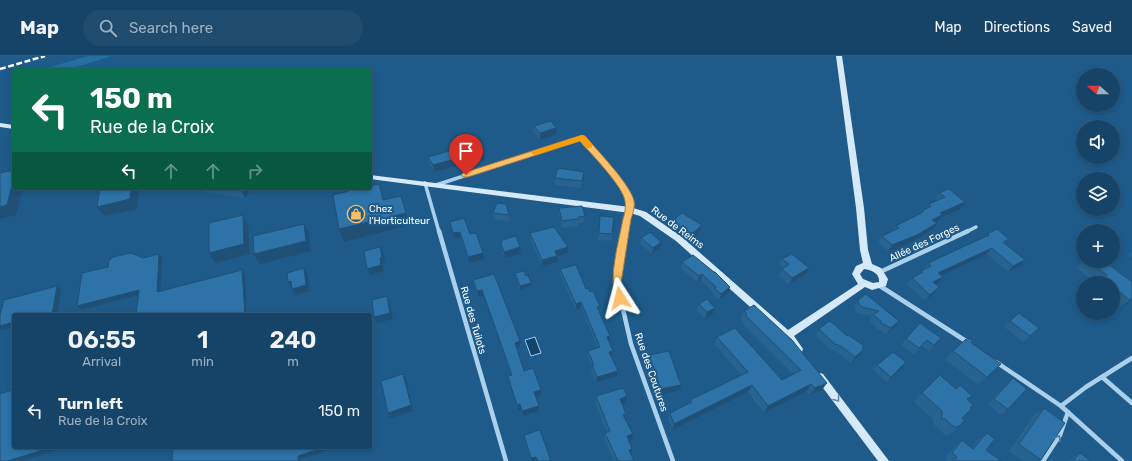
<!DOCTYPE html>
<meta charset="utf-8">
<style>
:root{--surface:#164468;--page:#1f4b6e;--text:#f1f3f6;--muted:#9eb0c0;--line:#355c7c}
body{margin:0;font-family:Rubik,sans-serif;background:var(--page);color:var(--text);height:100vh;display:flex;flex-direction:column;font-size:15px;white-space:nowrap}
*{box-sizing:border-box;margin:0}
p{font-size:13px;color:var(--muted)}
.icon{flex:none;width:22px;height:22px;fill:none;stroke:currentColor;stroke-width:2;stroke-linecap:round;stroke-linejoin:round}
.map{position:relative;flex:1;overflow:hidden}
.drawer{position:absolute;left:12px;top:257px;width:360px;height:136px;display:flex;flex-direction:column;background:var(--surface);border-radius:4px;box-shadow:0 2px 6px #0003,0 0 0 1px var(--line)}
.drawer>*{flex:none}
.top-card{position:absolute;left:12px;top:12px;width:360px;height:122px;border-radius:4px;box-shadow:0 2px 6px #0003,0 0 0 1px var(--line);background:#0b6e4f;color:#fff;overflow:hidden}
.needle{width:26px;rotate:290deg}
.fabs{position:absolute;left:1076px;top:12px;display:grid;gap:8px}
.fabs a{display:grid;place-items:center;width:44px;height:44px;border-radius:50%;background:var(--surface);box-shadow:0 2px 6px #0003,0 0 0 1px var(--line);font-size:20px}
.pin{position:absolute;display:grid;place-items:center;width:34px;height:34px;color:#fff;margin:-41px -17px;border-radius:50% 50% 50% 0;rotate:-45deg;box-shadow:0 0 4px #0007}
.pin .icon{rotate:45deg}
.me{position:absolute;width:44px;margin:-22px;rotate:351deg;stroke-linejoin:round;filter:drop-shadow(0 0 3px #0008)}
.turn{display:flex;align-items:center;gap:14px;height:84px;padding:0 12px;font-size:18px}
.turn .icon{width:52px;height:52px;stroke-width:2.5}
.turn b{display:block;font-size:28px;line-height:34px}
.lanes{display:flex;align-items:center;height:38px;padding:0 12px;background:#0003;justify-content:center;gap:20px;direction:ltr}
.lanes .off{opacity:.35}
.eta{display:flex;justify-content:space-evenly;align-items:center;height:68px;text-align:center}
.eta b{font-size:24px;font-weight:600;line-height:28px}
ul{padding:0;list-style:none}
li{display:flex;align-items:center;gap:12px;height:60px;padding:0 12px}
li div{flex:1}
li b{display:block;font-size:15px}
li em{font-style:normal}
header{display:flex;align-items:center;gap:24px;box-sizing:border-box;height:56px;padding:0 20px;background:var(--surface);border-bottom:1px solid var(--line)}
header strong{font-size:19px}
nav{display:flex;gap:22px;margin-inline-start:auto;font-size:14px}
.search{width:280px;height:36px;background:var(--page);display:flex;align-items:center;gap:10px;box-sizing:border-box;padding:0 14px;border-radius:22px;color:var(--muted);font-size:15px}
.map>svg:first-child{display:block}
.green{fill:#276ea3}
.water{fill:#144369;stroke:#9dcced}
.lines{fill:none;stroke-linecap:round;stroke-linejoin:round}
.street-far1{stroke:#aad0ec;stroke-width:3.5}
.street{stroke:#aad0ec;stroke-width:4.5}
.secondary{fill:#d6e9f9;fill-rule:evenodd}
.rail{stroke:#fff;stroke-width:2.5;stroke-dasharray:6 2.5;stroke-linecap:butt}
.wall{fill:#276390}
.shaded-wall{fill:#205076}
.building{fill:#2d73a8;stroke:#205076}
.oneway{stroke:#5e8db1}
.oneway2{stroke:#487ea7}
.route{fill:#fbbf69;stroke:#a37c44}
.slow{fill:#f59e0b}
.labels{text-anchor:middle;stroke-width:4;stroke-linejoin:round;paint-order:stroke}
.poi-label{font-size:10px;fill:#fff;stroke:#1e5b8a;text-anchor:start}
.street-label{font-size:10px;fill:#fff;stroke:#1e5b8a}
</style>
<header>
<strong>Map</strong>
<div class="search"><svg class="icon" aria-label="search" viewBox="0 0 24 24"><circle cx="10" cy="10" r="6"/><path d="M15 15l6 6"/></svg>Search here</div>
<nav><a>Map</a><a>Directions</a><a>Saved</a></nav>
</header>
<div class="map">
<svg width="1132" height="405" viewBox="0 0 1132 405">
<rect width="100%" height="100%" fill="#1e5b8a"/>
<polygon class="green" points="88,0 112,0 66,14 40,14"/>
<polygon class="water" points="535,281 541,297 531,300 525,284"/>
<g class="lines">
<g class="street-far1">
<polyline points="425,127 439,176"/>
<path d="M436,129L582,82C595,97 624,126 629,145C632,155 628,166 626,176"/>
<polyline points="966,176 976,171"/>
</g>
<g class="street">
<polyline points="439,175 506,405"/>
<polyline points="626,175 617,227 631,288 673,405"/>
<polyline points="880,216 968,175"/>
<polyline points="880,230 969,287"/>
<polyline points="996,306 1061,350 1122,405"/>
<polyline points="1102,321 1132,347"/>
<polyline points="1061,350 1086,331 1132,302"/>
<polyline points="1043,405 1060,379 1068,356"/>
</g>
<g class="secondary">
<path d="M836,0H842L864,152L868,194L872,208L881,212L888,223L886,230L872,234L865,231L794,280L803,293L802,296C794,298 789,287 785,282L676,185L640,160L630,157L370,123V119L630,151L646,156L682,181L788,274L858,228L852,218L856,210L863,207L860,194L856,152ZM864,213C871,214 880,217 879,226L873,227L863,223L860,218Z"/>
<polygon points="0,67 14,69 14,73 0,71"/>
<polygon points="820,317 823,318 889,405 878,405 817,324 815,321 817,318"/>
</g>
<polyline class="rail" points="0,13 45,0"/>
</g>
<g class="wall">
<polygon points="534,70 556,72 557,78 540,84 534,76"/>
<polygon points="467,93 484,97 485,104 474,108 468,100"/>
<polygon points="428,101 459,109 434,116 430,108"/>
<polygon points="584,116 584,123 581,132 555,129 555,122"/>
<polygon points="201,132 252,132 245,142 204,136"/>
<polygon points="939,137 965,146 961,153 940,162 938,166 936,167 937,167 932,174 912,186 888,196 878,187 882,180 892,175 896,170 920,158 922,155 925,153 929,148 936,145 935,143"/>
<polygon points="559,152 585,160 584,166 578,167 578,170 562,172 559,159"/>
<polygon points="493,157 509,159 510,166 494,163"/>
<polygon points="600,160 614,161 612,185 598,184"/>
<polygon points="672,165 702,169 700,176 690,186 671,171"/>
<polygon points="450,166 470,178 483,197 484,203 469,207 461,182 455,183"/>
<polygon points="530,177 568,191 568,197 557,200 558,206 542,210 530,183"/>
<polygon points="987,178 1009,183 1005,187 1025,204 1020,210 1008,216 987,198 941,219 938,227 936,228 934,238 925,245 907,228 912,222 918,218 923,213 928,207 983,182"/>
<polygon points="641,182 660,192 652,198 640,188"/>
<polygon points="501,188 520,191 521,198 505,202 502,195"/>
<polygon points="1132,195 1132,202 1128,199"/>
<polygon points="693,199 728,238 719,244 712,238 713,236 701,224 697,226 681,213 682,206"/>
<polygon points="782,203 806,218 789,229 779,220 782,213 783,212 779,209"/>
<polygon points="1084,205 1104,205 1132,245 1119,252 1113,248 1113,227 1096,227 1077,212"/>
<polygon points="560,213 586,233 599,255 610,286 609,286 612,300 612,301 617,320 596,326 591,315 592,309 588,301 588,295 598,292 581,252 576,254 560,219"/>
<polygon points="515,217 526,220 531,227 531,230 520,234 515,220"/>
<polygon points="494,218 520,285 520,291 517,292 524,315 541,334 541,339 536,341 539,355 523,360 521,354 518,354 514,342 509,325 508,320 511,319 484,240 478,241 474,230 473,224"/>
<polygon points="866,238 894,271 886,278 877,273 876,271 869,265 872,260 858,257 855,254 854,250 858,244"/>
<polygon points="699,248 715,252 713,258 705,263 697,254"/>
<polygon points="744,255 822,334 810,339 807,335 764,357 748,336 672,374 668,363 670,357 689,347 690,344 741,319 715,289 717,281 782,324 793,318 742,267 742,264 741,262"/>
<polygon points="1010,265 1039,272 1023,286 1004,271"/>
<polygon points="819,273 859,300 851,307 841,299 833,294 832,295 816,280"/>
<polygon points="941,282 929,295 922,290 914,298 901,289 906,283"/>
<polygon points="953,295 987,321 978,329 945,303"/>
<polygon points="649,299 681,329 680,334 659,339 648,305"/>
<polygon points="906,306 902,312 887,326 873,314 877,309"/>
<polygon points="1013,322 1008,353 1001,359 988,348 1006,328"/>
<polygon points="922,337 967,343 970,352 962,362 958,371 949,379 945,379 936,371 933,371 933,363 914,346"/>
<polygon points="596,340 626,347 622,348 625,363 632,384 629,385 631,399 634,405 614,405 604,383 605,377 607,376 595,347"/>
<polygon points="1044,352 1041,404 1040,405 1023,405 1009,395 1034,359"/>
<polygon points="987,377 986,394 1001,405 947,405 944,403 954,391 962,384 971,392 979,383"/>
<polygon points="524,379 551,405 531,405 525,384"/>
<polygon points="1080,397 1091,405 1069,405 1072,402"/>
</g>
<g class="shaded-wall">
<polygon points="556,72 557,78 540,84 540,77"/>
<polygon points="484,97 485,104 474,108 472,101"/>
<polygon points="458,102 459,109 434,116 433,109"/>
<polygon points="584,116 584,123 581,132 582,125"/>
<polygon points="14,122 14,132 23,132 16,159 0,163 0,151"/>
<polygon points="131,132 139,132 137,153 105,160 97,151"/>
<polygon points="240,132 252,132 245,142"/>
<polygon points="401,140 409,169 344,186 339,173"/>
<polygon points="965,146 961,153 940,162 938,166 928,170 932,164 940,157"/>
<polygon points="243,159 248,168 250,198 215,207 209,197"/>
<polygon points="937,167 932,174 912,186 888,196 892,189"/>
<polygon points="304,168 309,177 311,195 260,208 254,198"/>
<polygon points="702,169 700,176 690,186 691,179"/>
<polygon points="460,176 461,182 455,183 453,177"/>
<polygon points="661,186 660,192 652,198 653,192"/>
<polygon points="380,191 383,197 385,207 382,208 384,215 370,219 367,213 380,202"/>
<polygon points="520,191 521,198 505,202 504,196"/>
<polygon points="568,191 568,197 557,200 558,206 542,210 542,204 555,195"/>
<polygon points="992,192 987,198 934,223 938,217"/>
<polygon points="483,197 484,203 469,207 468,201"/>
<polygon points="159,198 162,202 160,240 157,236"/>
<polygon points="1025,204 1020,210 1008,216 1013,210"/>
<polygon points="304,212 308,219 309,235 296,239 292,233"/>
<polygon points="809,212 806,218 789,229 792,222"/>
<polygon points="242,214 245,218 247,259 245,259"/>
<polygon points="702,218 701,224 697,226 699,220"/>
<polygon points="943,221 938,227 928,232 933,226"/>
<polygon points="291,225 295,231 292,232 288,226"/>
<polygon points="531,227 531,230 520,234 520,230"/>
<polygon points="57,230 61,234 57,259 52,259"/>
<polygon points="730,231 728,238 719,244 721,238"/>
<polygon points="939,231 934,238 925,245 930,239"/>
<polygon points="139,234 142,238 81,254 77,250"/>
<polygon points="482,234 484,240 478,241 477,235"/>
<polygon points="387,240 389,246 393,263 377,267 374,261"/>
<polygon points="1132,243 1132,245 1119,252 1130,244"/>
<polygon points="581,246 581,252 576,254 576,248"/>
<polygon points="715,252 713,258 705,263 707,256"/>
<polygon points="899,265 894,271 886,278 891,272"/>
<polygon points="14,266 14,271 2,274 0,272 0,270"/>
<polygon points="610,280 610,286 606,287 607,281"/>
<polygon points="520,285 520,291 515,293 515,287"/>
<polygon points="863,294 859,300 851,307 855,301"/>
<polygon points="613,295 612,300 609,301 609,296"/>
<polygon points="906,306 902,312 887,326 891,321"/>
<polygon points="618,315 617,320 596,326 597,321"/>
<polygon points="403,318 406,323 413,355 390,362 388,357"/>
<polygon points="827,327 822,334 810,339 815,332"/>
<polygon points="811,328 807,335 764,357 768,350"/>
<polygon points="681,329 680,334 659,339 661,333"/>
<polygon points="752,329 748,336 672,374 674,368"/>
<polygon points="541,334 541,339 535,342 534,336"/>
<polygon points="627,340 626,347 619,349 620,343"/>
<polygon points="520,348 521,354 518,354 517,349"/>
<polygon points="539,350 539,355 523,360 522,355"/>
<polygon points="633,378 632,384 625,386 627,380"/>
<polygon points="53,391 68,391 22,405 7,405"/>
<polygon points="326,391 338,391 301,403 301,405 298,405 298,400"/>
<polygon points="632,393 631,399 629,394"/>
<polygon points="536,401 537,405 532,405 531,402"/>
</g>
<g class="building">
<polygon points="551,65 556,72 540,77 534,70"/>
<polygon points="479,90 484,97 472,101 467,93"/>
<polygon points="453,94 458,102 433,109 428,101"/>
<polygon points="558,112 584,116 582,125 555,122"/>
<polygon points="14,114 14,122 7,149 0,151 0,117"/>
<polygon points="379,128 383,144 401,140 406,157 339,173 333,139 349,135 348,132 370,132 370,130"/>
<polygon points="100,132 131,132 130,143 97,151"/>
<polygon points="949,133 965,146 940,157 942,159 932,164 937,167 917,179 892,189 882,180 899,172 896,170 923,156 922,155 931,150 929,148 945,141 939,137"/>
<polygon points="497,147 506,148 509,159 493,157"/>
<polygon points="582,150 585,160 578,161 578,163 562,165 559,152"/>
<polygon points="682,157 702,169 691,179 672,165"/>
<polygon points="243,159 244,188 209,197 209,167"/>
<polygon points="600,160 614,161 612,178 599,177"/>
<polygon points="464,162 470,178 476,177 483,197 468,201 460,176 453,177 450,166"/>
<polygon points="304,168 306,185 254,198 253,180"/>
<polygon points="554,171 568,191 555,195 557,200 542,204 530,177"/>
<polygon points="997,173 1009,183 1003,186 1025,204 1013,210 992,192 938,217 943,221 933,226 939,231 930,239 912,222 923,216 921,215 931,210 928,207 989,179 987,178"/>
<polygon points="650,176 661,186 653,192 641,182"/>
<polygon points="516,180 520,191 504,196 501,188 502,184"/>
<polygon points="380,191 382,201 380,202 381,209 367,213 364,195"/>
<polygon points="131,197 143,202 159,198 157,236 242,214 245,259 136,259 139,234 77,250 82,217 108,211 109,205 113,201"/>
<polygon points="792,198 809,212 792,222 782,213 789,208 782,203"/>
<polygon points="693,199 714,216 715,216 730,231 721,238 714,232 716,231 702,218 699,220 682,206"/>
<polygon points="1088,205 1104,205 1132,226 1132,243 1130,244 1113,231 1113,227 1108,227 1102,222 1107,219"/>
<polygon points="576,209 586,233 588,232 590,236 593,235 600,250 597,251 610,280 607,281 613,295 609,296 618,315 597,321 592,309 594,309 588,295 600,291 581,246 576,248 560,213"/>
<polygon points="304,212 306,229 292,233 291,225 288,226 287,217"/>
<polygon points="524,215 526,220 528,219 531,227 520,230 515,217"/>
<polygon points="494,218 520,285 515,287 524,315 533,312 541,334 534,336 539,350 522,355 520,348 517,349 513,337 508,320 512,319 482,234 477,235 473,224"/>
<polygon points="57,230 52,259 14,259 14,266 0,270 0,259 4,244"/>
<polygon points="866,238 899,265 891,272 881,267 881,265 873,259 879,255 862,251 859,248 858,244"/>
<polygon points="387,240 390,257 374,261 372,244"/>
<polygon points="707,243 715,252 707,256 699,248"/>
<polygon points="754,249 792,284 827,327 815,332 811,328 768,350 752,329 674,368 670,357 692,346 690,344 748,316 717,281 735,272 782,324 801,314 745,259 747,258 744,255"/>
<polygon points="77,256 77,259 68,259"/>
<polygon points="1019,257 1039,272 1030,280 1010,265"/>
<polygon points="829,265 834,268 847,280 848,279 863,289 863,294 855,301 845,293 837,288 836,289 819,273"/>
<polygon points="920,267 941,282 934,289 927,284 919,292 906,283"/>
<polygon points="966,283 1001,308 987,321 953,295"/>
<polygon points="669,295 681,329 661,333 649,299"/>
<polygon points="893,296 906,306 891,321 877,309"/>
<polygon points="403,318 411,349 388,357 381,325"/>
<polygon points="940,319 956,333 960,329 972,340 967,343 973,349 970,352 971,353 962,362 965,364 958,371 954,371 945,363 942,363 942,355 922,337"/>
<polygon points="1013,322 1027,333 1008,353 994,343"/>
<polygon points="14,323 14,391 53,391 7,405 0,405 0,338 12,334"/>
<polygon points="623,332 627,340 620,343 626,358 623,359 633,378 627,380 632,393 629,394 634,405 618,405 605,377 610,375 596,340"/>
<polygon points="1044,352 1065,367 1041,404 1019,388"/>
<polygon points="540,374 551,405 538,405 536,401 531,402 524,379"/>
<polygon points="987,377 995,383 986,394 1001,405 954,405 957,401 952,397 962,384 973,393"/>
<polygon points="173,391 326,391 298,400 298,405 172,405"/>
<polygon points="1080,397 1091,405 1073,405"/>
</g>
<defs><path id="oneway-chevron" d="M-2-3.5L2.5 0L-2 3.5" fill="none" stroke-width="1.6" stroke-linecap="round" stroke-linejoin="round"/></defs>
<use class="oneway" href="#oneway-chevron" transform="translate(837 343) rotate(53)"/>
<use class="oneway2" href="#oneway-chevron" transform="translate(1058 382) rotate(-60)"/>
<path class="route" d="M582,79L585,80C596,93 631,129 634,145C635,151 633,157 631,163L621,227L625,242L624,245H617C607,225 619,185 623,163C625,157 626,151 625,145C623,130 591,98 580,85L468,121H463L461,119L463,117Z"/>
<polygon class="slow" points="582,79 585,80 592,88 592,92 586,92 580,85 535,99 531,97 533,95"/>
<defs>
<symbol id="shop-ring" viewBox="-11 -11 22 22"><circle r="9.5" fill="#1e5b8a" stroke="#fbbf69" stroke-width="1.5"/><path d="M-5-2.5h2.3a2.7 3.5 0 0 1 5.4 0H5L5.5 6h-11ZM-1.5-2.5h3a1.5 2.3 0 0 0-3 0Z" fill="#fbbf69"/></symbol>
</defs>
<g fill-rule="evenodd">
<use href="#shop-ring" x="346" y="148" width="20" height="20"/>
</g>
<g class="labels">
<g class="poi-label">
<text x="369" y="156">Chez<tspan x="369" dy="12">l'Horticulteur</tspan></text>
</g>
<g class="street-label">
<text transform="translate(678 171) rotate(37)" y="4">Rue de Reims</text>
<text transform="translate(924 186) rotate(-25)" y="4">Allée des Forges</text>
<text transform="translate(474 264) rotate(74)" y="4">Rue des Tuilots</text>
<text transform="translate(652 316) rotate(71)" y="4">Rue des Coutures</text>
</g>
</g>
</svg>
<div class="fabs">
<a><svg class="needle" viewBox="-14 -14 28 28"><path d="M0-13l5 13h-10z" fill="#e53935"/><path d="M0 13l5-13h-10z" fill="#9eb0c0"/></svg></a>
<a><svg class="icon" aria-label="sound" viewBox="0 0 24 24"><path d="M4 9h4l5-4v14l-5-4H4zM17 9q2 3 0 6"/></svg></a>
<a><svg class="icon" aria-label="layers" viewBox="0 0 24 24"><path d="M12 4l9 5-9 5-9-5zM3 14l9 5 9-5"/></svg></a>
<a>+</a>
<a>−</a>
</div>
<div class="pin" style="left:466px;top:119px;background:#d93025"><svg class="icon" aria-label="arrive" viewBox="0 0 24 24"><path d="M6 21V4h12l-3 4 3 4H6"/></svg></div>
<svg class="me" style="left:620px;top:242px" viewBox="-20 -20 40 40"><path d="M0-17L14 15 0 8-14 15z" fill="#fbbf69" stroke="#fff" stroke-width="4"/></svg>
<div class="top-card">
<div class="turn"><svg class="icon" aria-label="left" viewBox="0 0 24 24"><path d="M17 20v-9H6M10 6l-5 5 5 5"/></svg><div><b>150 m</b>Rue de la Croix</div></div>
<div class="lanes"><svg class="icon" aria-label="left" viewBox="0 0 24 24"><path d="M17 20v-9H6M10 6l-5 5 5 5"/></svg><svg class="icon off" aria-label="ahead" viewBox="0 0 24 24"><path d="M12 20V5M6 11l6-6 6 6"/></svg><svg class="icon off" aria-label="ahead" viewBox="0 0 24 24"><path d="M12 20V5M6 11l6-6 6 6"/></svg><svg class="icon off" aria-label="right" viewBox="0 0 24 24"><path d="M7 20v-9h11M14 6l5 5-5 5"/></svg></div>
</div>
<section class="drawer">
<div class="eta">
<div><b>06:55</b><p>Arrival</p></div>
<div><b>1</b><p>min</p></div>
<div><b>240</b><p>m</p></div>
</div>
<ul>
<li><svg class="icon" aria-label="left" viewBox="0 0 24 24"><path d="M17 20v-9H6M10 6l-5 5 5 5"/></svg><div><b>Turn left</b><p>Rue de la Croix</p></div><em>150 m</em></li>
</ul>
</section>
</div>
